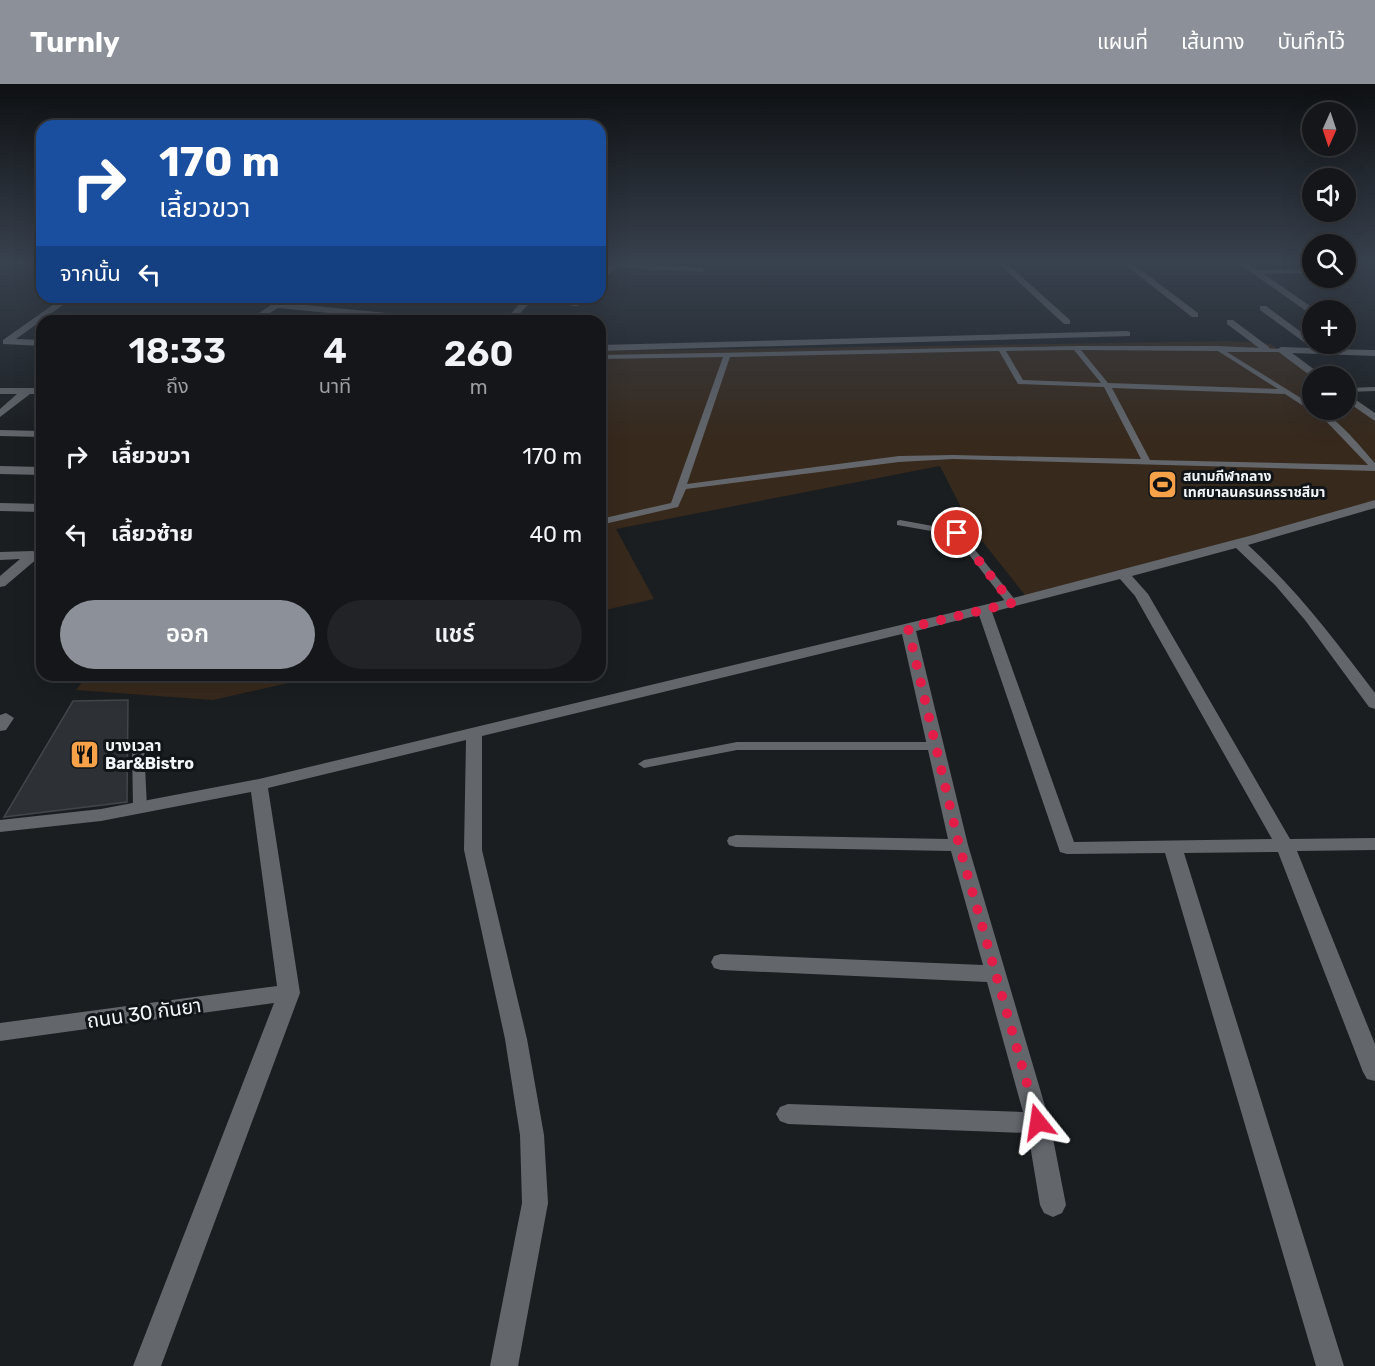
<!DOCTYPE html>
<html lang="th">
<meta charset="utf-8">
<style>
:root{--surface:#141619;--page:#212326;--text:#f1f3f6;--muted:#9d9fa2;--line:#333538;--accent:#8c9099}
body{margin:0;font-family:Rubik,"Noto Sans Thai",sans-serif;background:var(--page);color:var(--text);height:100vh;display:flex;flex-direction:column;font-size:22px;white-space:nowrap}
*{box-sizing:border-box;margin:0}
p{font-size:20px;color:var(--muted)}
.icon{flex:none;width:33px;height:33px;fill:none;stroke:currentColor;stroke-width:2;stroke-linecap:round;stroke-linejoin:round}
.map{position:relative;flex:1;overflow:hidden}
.panel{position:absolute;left:36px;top:231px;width:570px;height:366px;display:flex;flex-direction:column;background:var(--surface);border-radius:18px;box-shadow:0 6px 24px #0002,0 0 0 2px var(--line)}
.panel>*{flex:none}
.hud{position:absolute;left:36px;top:36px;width:570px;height:183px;border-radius:18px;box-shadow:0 6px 24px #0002,0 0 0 2px var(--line);background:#1a4fa0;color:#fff;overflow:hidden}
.needle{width:39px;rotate:183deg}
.buttons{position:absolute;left:1302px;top:18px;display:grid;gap:12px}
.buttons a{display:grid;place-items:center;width:54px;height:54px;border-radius:50%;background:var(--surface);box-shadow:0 6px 24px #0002,0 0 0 2px var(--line);font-size:30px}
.pin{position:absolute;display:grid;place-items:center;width:51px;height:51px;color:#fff;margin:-26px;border:3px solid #fff;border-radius:50%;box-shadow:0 2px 6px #0007}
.me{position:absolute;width:66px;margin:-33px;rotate:345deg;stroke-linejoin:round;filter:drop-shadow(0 0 4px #0008)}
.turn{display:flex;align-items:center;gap:21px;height:126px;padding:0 24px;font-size:27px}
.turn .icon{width:78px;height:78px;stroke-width:2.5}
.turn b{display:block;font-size:42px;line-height:51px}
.then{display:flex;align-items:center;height:57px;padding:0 24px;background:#0003;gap:12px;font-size:22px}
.eta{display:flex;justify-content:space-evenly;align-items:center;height:102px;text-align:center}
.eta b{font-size:36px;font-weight:600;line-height:42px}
.primary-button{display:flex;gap:12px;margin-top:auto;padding:12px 24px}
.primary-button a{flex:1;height:69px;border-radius:36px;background:var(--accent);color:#fff;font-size:24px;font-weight:600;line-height:69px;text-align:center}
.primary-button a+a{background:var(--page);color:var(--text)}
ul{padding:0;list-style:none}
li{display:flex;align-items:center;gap:18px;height:78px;padding:0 24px}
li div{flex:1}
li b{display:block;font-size:22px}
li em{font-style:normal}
header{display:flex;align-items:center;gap:36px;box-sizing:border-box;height:84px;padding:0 30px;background:var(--accent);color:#fff}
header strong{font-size:28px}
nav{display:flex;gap:33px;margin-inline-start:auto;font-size:21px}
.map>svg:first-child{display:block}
.green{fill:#37291c}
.building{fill:#2d3135;stroke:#42464a;stroke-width:1.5}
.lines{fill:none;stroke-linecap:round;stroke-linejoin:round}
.service{fill:#63676c;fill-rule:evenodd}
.minor{fill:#63676c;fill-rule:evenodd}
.route{stroke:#e11d48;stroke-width:10;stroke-dasharray:0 18}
.labels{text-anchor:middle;stroke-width:6;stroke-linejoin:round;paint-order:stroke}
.far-poi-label{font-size:14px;font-weight:bold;fill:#f2f5f8;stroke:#111518;text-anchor:start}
.poi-label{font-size:16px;font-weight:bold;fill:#f2f5f8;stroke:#111518;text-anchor:start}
.near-street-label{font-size:20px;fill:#f2f5f8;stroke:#111518}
</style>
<header>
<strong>Turnly</strong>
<nav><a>แผนที่</a><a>เส้นทาง</a><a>บันทึกไว้</a></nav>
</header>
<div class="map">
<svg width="1375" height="1282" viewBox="0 0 1375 1282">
<rect width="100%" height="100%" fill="#1a1e21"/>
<g class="green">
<polygon points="1232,257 1270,260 1316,292 1312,292 1312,326 1346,326 1346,313 1375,335 1375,419 1028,515 971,443 940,382 616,445 654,515 600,527 600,267"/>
<polygon points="88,591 324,591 213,616 76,606"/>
</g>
<polygon class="building" points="128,616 127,718 4,733 73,617"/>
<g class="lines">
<g class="service">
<path d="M1076,262H1217L1283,265V267L1281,268H1227L1312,321V326C1333,326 1361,364 1375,379V387L953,375L899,378L686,405L678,423L600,441V435L671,419L723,273L600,275V271ZM1074,266L1101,299L1023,296L1006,267ZM1081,266L1218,267L1278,305L1108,299ZM999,267L1018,300L1104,303L1141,375L953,371L899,372L687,400L730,273ZM1112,304L1285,310L1325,336L1368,381L1150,376Z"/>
<polygon points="1375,303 1375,307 1346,308 1346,304"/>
<polygon points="900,436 960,447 1016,517 1017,519 1016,521 1008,521 954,451 897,441 897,437"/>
<polygon points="138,658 144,662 147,723 140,727 133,723 132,662"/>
<polygon points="737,658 936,658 942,662 936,666 737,666 644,684 638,680 644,676"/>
</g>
<g class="minor">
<polygon points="600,177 701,184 705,186 701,188 617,183 600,197 600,190 609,182 600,181"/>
<polygon points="996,177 1004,177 1070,236 1070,240 1064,240"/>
<polygon points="1120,177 1129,177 1198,229 1198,233 1192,233"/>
<polygon points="1235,177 1244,177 1257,186 1307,185 1307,189 1304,189 1264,190 1316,226 1309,229"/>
<polygon points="64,213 74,213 16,255 42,256 42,262 3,260 3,256"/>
<polygon points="283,213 290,215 285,219 438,234 442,237 411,237 278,224 257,237 247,237"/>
<polygon points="526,213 535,213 513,237 504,237"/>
<polygon points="577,213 586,213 578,222 572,222 571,220"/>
<polygon points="1260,222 1266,222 1312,256 1312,260 1318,260 1325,265 1375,266 1375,272 1292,269 1323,292 1312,293 1276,266 1281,263 1312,264 1260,226"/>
<polygon points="1227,236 1233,236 1269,263 1269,267 1263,267 1227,240"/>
<polygon points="1127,247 1130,248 1130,252 600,267 600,261"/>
<polygon points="0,304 42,304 42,310 30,310 0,333 0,325 17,310 0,310"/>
<polygon points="1346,309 1375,329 1375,337 1346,317"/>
<polygon points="0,346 42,347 42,353 0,352"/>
<polygon points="0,382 42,383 42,391 0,390"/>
<path d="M1375,416V424L1248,461C1298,507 1334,555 1375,609V625L1369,623L1305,536L1275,501L1236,464L1132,492L1148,510L1290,755L1375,754V766L1297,767L1375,960V997L1367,995L1363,988L1278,768L1184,769L1344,1282H1316L1165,769L1067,770L1060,768L979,531L916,547L968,761L1050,1039L1066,1121L1062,1129L1053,1133L1044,1129L1040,1121L1028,1049L788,1040L780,1037L776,1030L780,1023L788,1020L1023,1028L987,898L721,886L714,884L711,878L714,872L721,870L983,881L951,767L736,763L729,761L727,757L729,753L736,751L948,755L902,550L482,652V766L527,955L544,1051L548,1119L518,1282H490L522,1119L520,1051L505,955L464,766L466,656L268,704L300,909L161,1282H133L274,919L0,957V939L277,902L251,708L101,737L0,748V736L101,725L259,695L1009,515L1253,451ZM1120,495L1135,512L1272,755L1074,758L992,528Z"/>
<polygon points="0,419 42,420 42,428 0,427"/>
<polygon points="33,467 40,471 38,474 5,502 0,503 0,492 20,475 0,476 0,468"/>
<polygon points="6,629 14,634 6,646 0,647 0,631"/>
</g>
</g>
<linearGradient id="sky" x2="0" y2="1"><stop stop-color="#0e1012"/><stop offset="0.5" stop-color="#38414e"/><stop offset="1" stop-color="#38414e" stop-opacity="0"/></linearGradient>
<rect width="1375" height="356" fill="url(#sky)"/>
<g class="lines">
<polyline class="route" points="957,449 1012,519 908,544 959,761 1038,1038"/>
</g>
<defs>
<symbol id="stadium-square" viewBox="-11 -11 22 22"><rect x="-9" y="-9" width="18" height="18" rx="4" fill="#f7a149" stroke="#111518"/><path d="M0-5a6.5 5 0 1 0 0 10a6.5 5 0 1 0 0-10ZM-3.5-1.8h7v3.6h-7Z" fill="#111"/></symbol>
<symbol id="restaurant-square" viewBox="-11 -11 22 22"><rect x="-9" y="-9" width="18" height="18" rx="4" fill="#f7a149" stroke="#111518"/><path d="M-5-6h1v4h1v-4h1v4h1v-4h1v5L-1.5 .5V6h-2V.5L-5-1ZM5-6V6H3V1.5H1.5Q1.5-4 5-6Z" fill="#111"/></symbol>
</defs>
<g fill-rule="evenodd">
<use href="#stadium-square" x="1146" y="384" width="33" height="33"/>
<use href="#restaurant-square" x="68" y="654" width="33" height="33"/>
</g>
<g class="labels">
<g class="far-poi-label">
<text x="1183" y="397">สนามกีฬากลาง<tspan x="1183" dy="16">เทศบาลนครนครราชสีมา</tspan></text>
</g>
<g class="poi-label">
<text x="105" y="667">บางเวลา<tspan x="105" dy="18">Bar&amp;Bistro</tspan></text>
</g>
<g class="near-street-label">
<text transform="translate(144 929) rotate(-8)" y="7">ถนน 30 กันยา</text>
</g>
</g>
</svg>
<div class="buttons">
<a><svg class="needle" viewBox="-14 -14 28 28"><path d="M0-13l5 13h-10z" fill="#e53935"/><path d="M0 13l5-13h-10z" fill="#9d9fa2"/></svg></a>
<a><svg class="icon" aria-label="sound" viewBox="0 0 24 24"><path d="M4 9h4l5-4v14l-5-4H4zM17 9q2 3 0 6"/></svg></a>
<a><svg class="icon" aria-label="search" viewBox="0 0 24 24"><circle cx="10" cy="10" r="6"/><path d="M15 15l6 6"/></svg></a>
<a>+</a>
<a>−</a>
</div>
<div class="pin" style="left:957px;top:449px;background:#d93025"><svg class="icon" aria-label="arrive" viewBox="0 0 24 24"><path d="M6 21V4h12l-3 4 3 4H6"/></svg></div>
<svg class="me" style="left:1038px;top:1038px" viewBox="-20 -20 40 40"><path d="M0-17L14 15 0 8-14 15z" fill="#e11d48" stroke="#fff" stroke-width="4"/></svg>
<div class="hud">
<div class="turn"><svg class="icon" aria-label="right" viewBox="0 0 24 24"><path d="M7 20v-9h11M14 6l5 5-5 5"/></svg><div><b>170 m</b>เลี้ยวขวา</div></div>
<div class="then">จากนั้น<svg class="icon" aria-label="left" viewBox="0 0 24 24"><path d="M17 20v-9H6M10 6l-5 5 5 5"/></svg></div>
</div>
<section class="panel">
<div class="eta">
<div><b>18:33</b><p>ถึง</p></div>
<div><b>4</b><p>นาที</p></div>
<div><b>260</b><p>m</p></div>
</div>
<ul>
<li><svg class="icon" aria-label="right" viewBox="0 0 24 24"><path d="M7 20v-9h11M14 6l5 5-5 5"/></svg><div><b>เลี้ยวขวา</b></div><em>170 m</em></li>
<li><svg class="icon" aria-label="left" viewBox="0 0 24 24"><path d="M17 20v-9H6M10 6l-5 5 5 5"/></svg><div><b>เลี้ยวซ้าย</b></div><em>40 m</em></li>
</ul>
<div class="primary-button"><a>ออก</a><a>แชร์</a></div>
</section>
</div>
